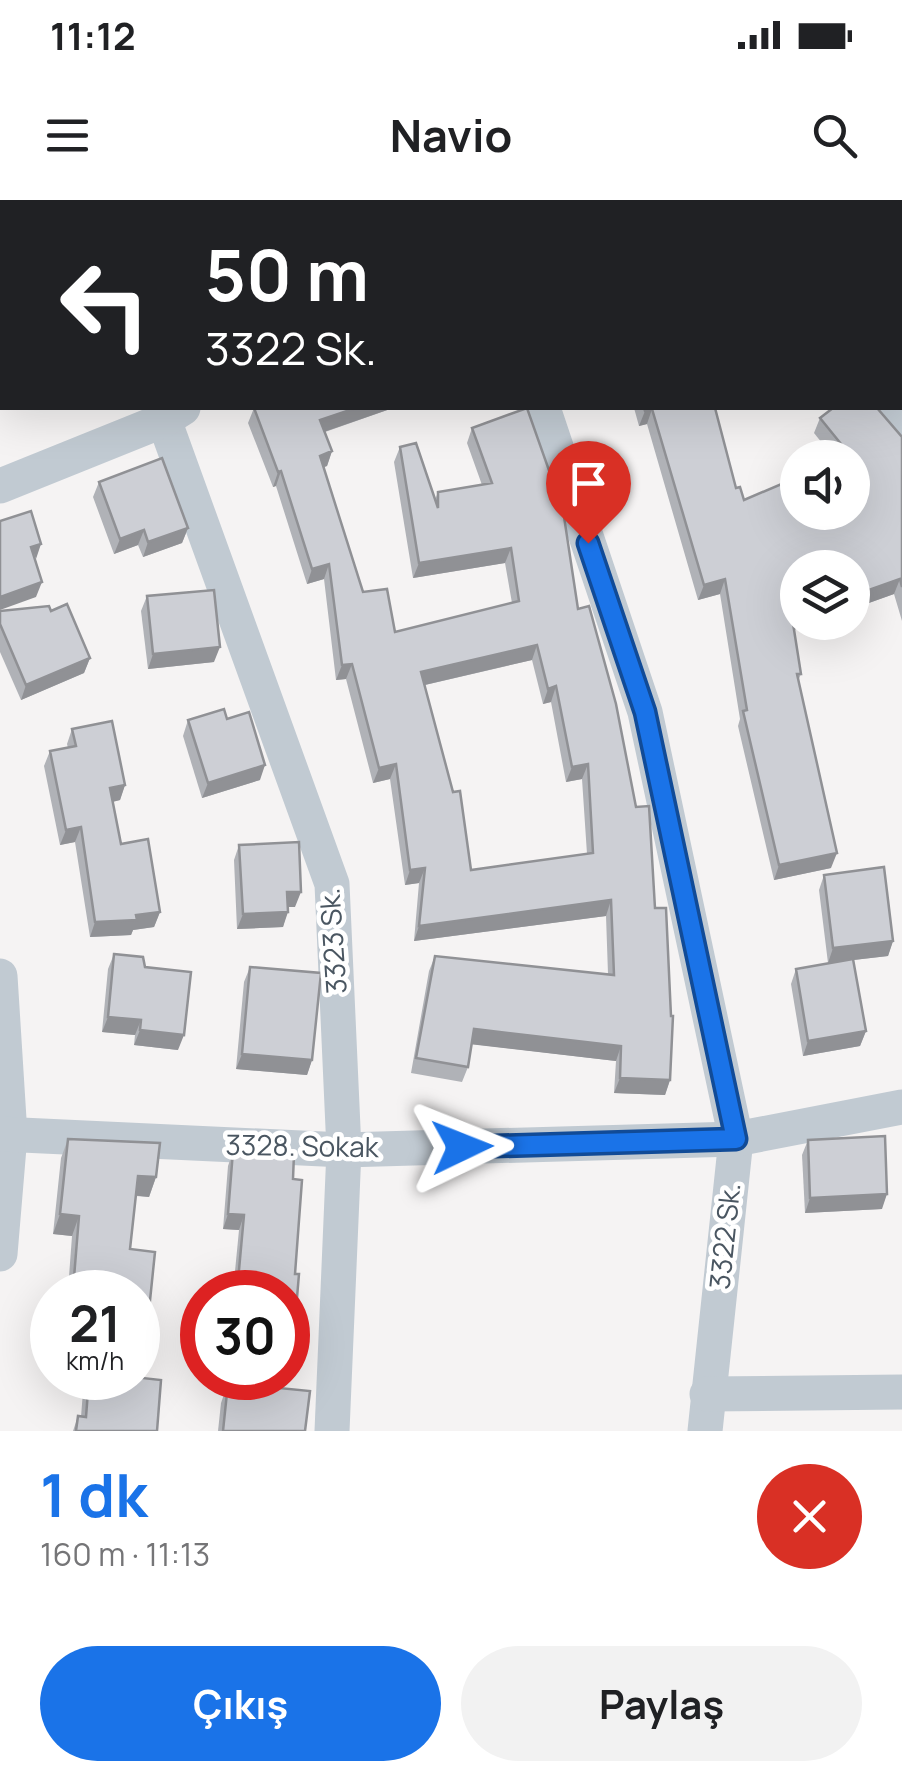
<!DOCTYPE html>
<html lang="tr">
<meta charset="utf-8">
<style>
:root{--surface:#fff;--page:#f2f2f2;--text:#202124;--muted:#757577;--accent:#1a73e8}
body{margin:0;font-family:Manrope,sans-serif;background:var(--page);color:var(--text);height:100vh;display:flex;flex-direction:column;font-size:38px;white-space:nowrap}
*{box-sizing:border-box;margin:0}
p{font-size:32px;color:var(--muted)}
.icon{flex:none;width:55px;height:55px;fill:none;stroke:currentColor;stroke-width:2;stroke-linecap:round;stroke-linejoin:round}
.map{position:relative;height:1231px;overflow:hidden}
.side{display:flex;flex-direction:column;background:var(--surface);flex:1}
.side>*{flex:none}
.banner{position:absolute;left:0px;top:0px;width:902px;height:210px;box-shadow:0 10px 40px #0002;background:#202124;color:#fff;overflow:hidden}
.fabs{position:absolute;left:780px;top:240px;display:grid;gap:20px}
.fabs a{display:grid;place-items:center;width:90px;height:90px;border-radius:50%;background:var(--surface);box-shadow:0 10px 40px #0002;font-size:50px}
.speed{position:absolute;left:30px;top:1070px;display:flex;gap:20px;font-size:50px;font-weight:700;text-align:center}
.speed>*{display:grid;place-content:center;width:130px;height:130px;border-radius:50%;background:var(--surface);box-shadow:0 10px 40px #0002;line-height:1}
.speed small{font-size:25px;font-weight:400}
.speed .limit{border:15px solid #d22;background:#fff;color:#111}
.pin{position:absolute;display:grid;place-items:center;width:85px;height:85px;color:#fff;margin:-102px -42px;border-radius:50% 50% 50% 0;rotate:-45deg;box-shadow:0 0 10px #0007}
.pin .icon{rotate:45deg}
.me{position:absolute;width:110px;margin:-55px;rotate:88deg;stroke-linejoin:round;filter:drop-shadow(0 0 8px #0008)}
.turn{display:flex;align-items:center;gap:35px;height:210px;padding:0 40px;font-size:45px}
.turn .icon{width:130px;height:130px;stroke-width:2.5}
.turn b{display:block;font-size:70px;line-height:85px}
.round{display:grid;place-items:center;flex:none;width:105px;height:105px;border-radius:52px;background:var(--page)}
.overview{display:flex;align-items:center;justify-content:space-between;height:170px;padding:0 40px}
h1{font-size:60px;font-weight:700;line-height:75px;color:var(--accent)}
.primary-button{display:flex;gap:20px;margin-top:auto;padding:20px 40px}
.primary-button a{flex:1;height:115px;border-radius:60px;background:var(--accent);color:#fff;font-size:40px;font-weight:700;line-height:115px;text-align:center}
.primary-button a+a{background:var(--page);color:var(--text)}
.status{display:flex;justify-content:space-between;align-items:center;height:70px;padding:0 50px;background:var(--surface);direction:ltr}
.status svg{height:28px;fill:currentColor}
header{display:flex;justify-content:space-between;align-items:center;height:130px;padding:0 40px;background:var(--surface);font-size:45px;font-weight:700}
.map>svg:first-child{display:block}
.lines{fill:none;stroke-linecap:round;stroke-linejoin:round}
.minor{stroke:#c1cad2;stroke-width:35}
.wall{fill:#b0b2b7;fill-rule:evenodd}
.shaded-wall{fill:#909195}
.building{fill:#cdcfd5;stroke:#909195;stroke-width:2.5;fill-rule:evenodd}
.route-casing{stroke:#114b97;stroke-width:25}
.route{stroke:#1a73e8;stroke-width:18}
.labels{text-anchor:middle;stroke-width:9;stroke-linejoin:round;paint-order:stroke}
.street-label{font-size:28px;fill:#4a5661;stroke:#fff}
</style>
<div class="status"><b>11:12</b><svg viewBox="0 0 49 12"><path d="M0 12V9h3v3zM5 12V6h3v6zM10 12V3h3v9zM15 12V0h3v12zM26 1h20v11H26zM47 4h2v5h-2z"/></svg></div>
<header><svg class="icon" aria-label="menu" viewBox="0 0 24 24"><path d="M4 6h16M4 12h16M4 18h16"/></svg>Navio<svg class="icon" aria-label="search" viewBox="0 0 24 24"><circle cx="10" cy="10" r="6"/><path d="M15 15l6 6"/></svg></header>
<div class="map">
<svg width="902" height="1231" viewBox="0 0 902 1231">
<rect width="100%" height="100%" fill="#f5f3f3"/>
<g class="lines">
<g class="minor">
<polyline points="159,0 161,2"/>
<polyline points="555,0 556,2"/>
<polyline points="790,2 794,0"/>
<polyline points="543,208 645,512 736,939 705,1231"/>
<polyline points="886,208 902,221"/>
<polyline points="164,220 332,684 344,950 332,1231"/>
<polyline points="0,286 164,220 183,208"/>
<polyline points="0,776 10,935 0,1054"/>
<polyline points="0,934 344,950 736,939 902,907"/>
<polyline points="707,1194 902,1192"/>
</g>
</g>
<g class="wall">
<path d="M254,208H393L325,232L332,251L327,266L323,267L363,392L395,432L512,403L505,363L413,378L394,262L400,247L435,300L438,292L482,285L467,243L472,228L578,409L655,708L670,880L665,895L614,893L616,861L472,844L468,867L462,882L411,873L429,771L435,756L608,774L606,716L414,741L419,683L405,685L390,579L373,583L346,479L336,480L324,379L307,384L276,286L273,287L248,223ZM532,460L543,504L551,502L566,582L582,579L587,654L471,670L425,485Z"/>
<polygon points="634,208 715,208 736,288 744,300 852,258 834,258 814,233 820,218 902,237 902,421 894,394 852,409 852,368 798,422 814,422 794,430 801,474 798,481 831,668 774,680 738,526 740,519 720,394 698,400 647,224 639,226"/>
<polygon points="99,282 188,328 182,343 143,357 138,345 114,354 93,297"/>
<polygon points="147,396 214,462 148,469 141,411"/>
<polygon points="0,411 51,411 90,458 84,473 21,500 0,452"/>
<polygon points="227,519 260,580 202,598 183,536 188,520"/>
<polygon points="72,529 125,585 120,600 112,602 121,644 160,712 154,727 133,730 131,735 90,737 75,642 60,645 44,566 50,551 68,548 67,544"/>
<polygon points="239,645 295,707 288,707 283,727 237,729 234,660"/>
<polygon points="824,675 893,741 888,756 853,760 866,831 860,846 803,856 791,784 796,769 828,763 819,690"/>
<polygon points="114,754 145,767 178,850 134,845 135,835 102,832 108,769"/>
<polygon points="250,767 312,860 307,875 236,869 244,782"/>
<polygon points="68,939 160,943 156,977 149,997 136,996 130,1049 155,1052 142,1178 161,1180 157,1231 73,1231 78,1216 81,1217 84,1178 138,1178 138,1092 61,1092 62,1089 68,1090 72,1036 53,1034 61,958"/>
<polygon points="808,940 882,1009 805,1013 802,955"/>
<polygon points="233,951 293,979 295,1074 294,1133 288,1148 288,1092 233,1092 239,1030 223,1029 228,966"/>
<polygon points="228,1183 305,1231 218,1231 221,1203"/>
</g>
<g class="shaded-wall">
<polygon points="356,208 393,208 315,235 320,220"/>
<polygon points="652,209 647,224 639,226 645,211"/>
<polygon points="332,251 327,266 314,271 320,256"/>
<polygon points="281,271 276,286 273,287 278,272"/>
<polygon points="188,328 182,343 143,357 148,342"/>
<polygon points="144,330 138,345 114,354 120,339"/>
<polygon points="41,344 36,359 31,347"/>
<polygon points="511,348 505,363 413,378 419,363"/>
<polygon points="329,364 324,379 307,384 312,369"/>
<polygon points="725,379 720,394 698,400 704,385"/>
<polygon points="900,379 894,394 852,409 852,396"/>
<polygon points="42,382 36,397 0,410 0,397"/>
<polygon points="798,416 798,422 814,422 787,432 792,417"/>
<polygon points="537,445 532,460 416,487 421,472"/>
<polygon points="220,447 214,462 148,469 153,454"/>
<polygon points="90,458 84,473 21,500 26,485"/>
<polygon points="352,464 346,479 336,480 342,465"/>
<polygon points="556,486 551,502 543,504 548,489"/>
<polygon points="396,564 390,579 373,583 379,568"/>
<polygon points="588,564 582,579 566,582 572,567"/>
<polygon points="265,565 260,580 202,598 208,583"/>
<polygon points="125,585 120,600 104,604 110,588"/>
<polygon points="81,627 75,642 60,645 66,630"/>
<polygon points="837,653 831,668 774,680 779,665"/>
<polygon points="425,668 419,683 405,685 410,670"/>
<polygon points="287,692 301,692 295,707 282,707"/>
<polygon points="611,700 606,716 414,741 419,726"/>
<polygon points="160,712 154,727 133,730 131,735 90,737 95,722"/>
<polygon points="288,712 283,727 237,729 243,714"/>
<polygon points="893,741 888,756 828,763 833,748"/>
<polygon points="108,817 141,820 135,835 102,832"/>
<polygon points="474,829 621,846 616,861 469,844"/>
<polygon points="140,830 184,835 178,850 134,845"/>
<polygon points="866,831 860,846 803,856 808,841"/>
<polygon points="242,854 312,860 307,875 236,869"/>
<polygon points="620,878 670,880 665,895 614,893"/>
<polygon points="138,976 156,977 149,997 131,995"/>
<polygon points="887,994 882,1009 805,1013 810,998"/>
<polygon points="60,1014 79,1016 72,1036 53,1034"/>
<polygon points="228,1014 244,1015 239,1030 223,1029"/>
<polygon points="288,1132 294,1133 288,1148"/>
</g>
<g class="building">
<path d="M254,208H356L320,220L332,251L320,256L363,392L387,389L395,432L519,401L511,348L419,363L400,247L416,243L438,308V292L492,283L472,228L527,208L563,310L578,409L589,406L616,504L636,607L649,606L655,708H666L671,816H673L670,880L620,878L621,846L474,829L468,867L416,858L435,756L614,775L611,700L419,726L425,668L410,670L396,564L379,568L352,464L342,465L329,364L312,369L281,271L278,272ZM537,445L548,489L556,486L572,567L588,564L593,653L471,670L460,591L453,592L421,472Z"/>
<polygon points="644,208 715,208 736,288 740,287 744,300 798,277 798,312 852,312 852,258 843,258 850,255 820,218 833,208 877,208 902,237 902,387 900,379 852,396 852,368 798,368 798,416 792,417 801,474 797,474 837,653 779,665 743,511 747,510 725,379 704,385 652,209 645,211"/>
<polygon points="162,258 188,328 148,342 144,330 120,339 99,282"/>
<polygon points="31,311 41,344 31,347 42,382 0,397 0,321"/>
<polygon points="214,390 220,447 153,454 147,396"/>
<polygon points="67,404 90,458 26,485 0,424 0,411 49,406 51,411"/>
<polygon points="224,509 227,519 249,512 265,565 208,583 188,520"/>
<polygon points="112,521 125,585 110,588 121,644 148,639 160,712 136,715 137,720 95,722 81,627 66,630 50,551 76,546 72,529"/>
<polygon points="299,642 301,692 287,692 288,712 243,714 239,645"/>
<polygon points="884,667 893,741 833,748 824,675"/>
<polygon points="114,754 143,757 145,767 191,772 184,835 140,830 141,820 108,817"/>
<polygon points="853,759 866,831 808,841 796,769"/>
<polygon points="250,767 321,773 312,860 242,854"/>
<polygon points="885,936 887,994 810,998 808,940"/>
<polygon points="68,939 160,943 156,977 138,976 130,1049 155,1052 142,1178 161,1180 157,1231 76,1231 78,1216 86,1217 89,1178 138,1178 138,1092 62,1092 62,1089 73,1090 79,1016 60,1014"/>
<polygon points="233,951 294,954 293,979 302,980 295,1074 299,1074 294,1133 288,1132 288,1092 237,1092 244,1015 228,1014"/>
<polygon points="228,1183 310,1191 305,1231 223,1231"/>
</g>
<g class="lines">
<defs>
<polyline id="route" points="462,947 736,939 645,512 588,343"/>
</defs>
<use href="#route" class="route-casing"/>
<use href="#route" class="route"/>
</g>
<g class="labels">
<g class="street-label">
<text transform="translate(333 741) rotate(-94)" y="10">3323 Sk.</text>
<text transform="translate(302 946) rotate(1)" y="10">3328. Sokak</text>
<text transform="translate(725 1036) rotate(-84)" y="10">3322 Sk.</text>
</g>
</g>
</svg>
<div class="fabs">
<a><svg class="icon" aria-label="sound" viewBox="0 0 24 24"><path d="M4 9h4l5-4v14l-5-4H4zM17 9q2 3 0 6"/></svg></a>
<a><svg class="icon" aria-label="layers" viewBox="0 0 24 24"><path d="M12 4l9 5-9 5-9-5zM3 14l9 5 9-5"/></svg></a>
</div>
<div class="speed"><div>21<small>km/h</small></div><div class="limit">30</div></div>
<div class="pin" style="left:588px;top:343px;background:#d93025"><svg class="icon" aria-label="arrive" viewBox="0 0 24 24"><path d="M6 21V4h12l-3 4 3 4H6"/></svg></div>
<svg class="me" style="left:462px;top:947px" viewBox="-20 -20 40 40"><path d="M0-17L14 15 0 8-14 15z" fill="#1a73e8" stroke="#fff" stroke-width="4"/></svg>
<div class="banner">
<div class="turn"><svg class="icon" aria-label="left" viewBox="0 0 24 24"><path d="M17 20v-9H6M10 6l-5 5 5 5"/></svg><div><b>50 m</b>3322 Sk.</div></div>
</div>
</div>
<section class="side">
<div class="overview"><div><h1>1 dk</h1><p>160 m · 11:13</p></div><a class="round" style="background:#d93025;color:#fff"><svg class="icon" aria-label="close" viewBox="0 0 24 24"><path d="M6 6l12 12M18 6L6 18"/></svg></a></div>
<div class="primary-button"><a>Çıkış</a><a>Paylaş</a></div>
</section>
